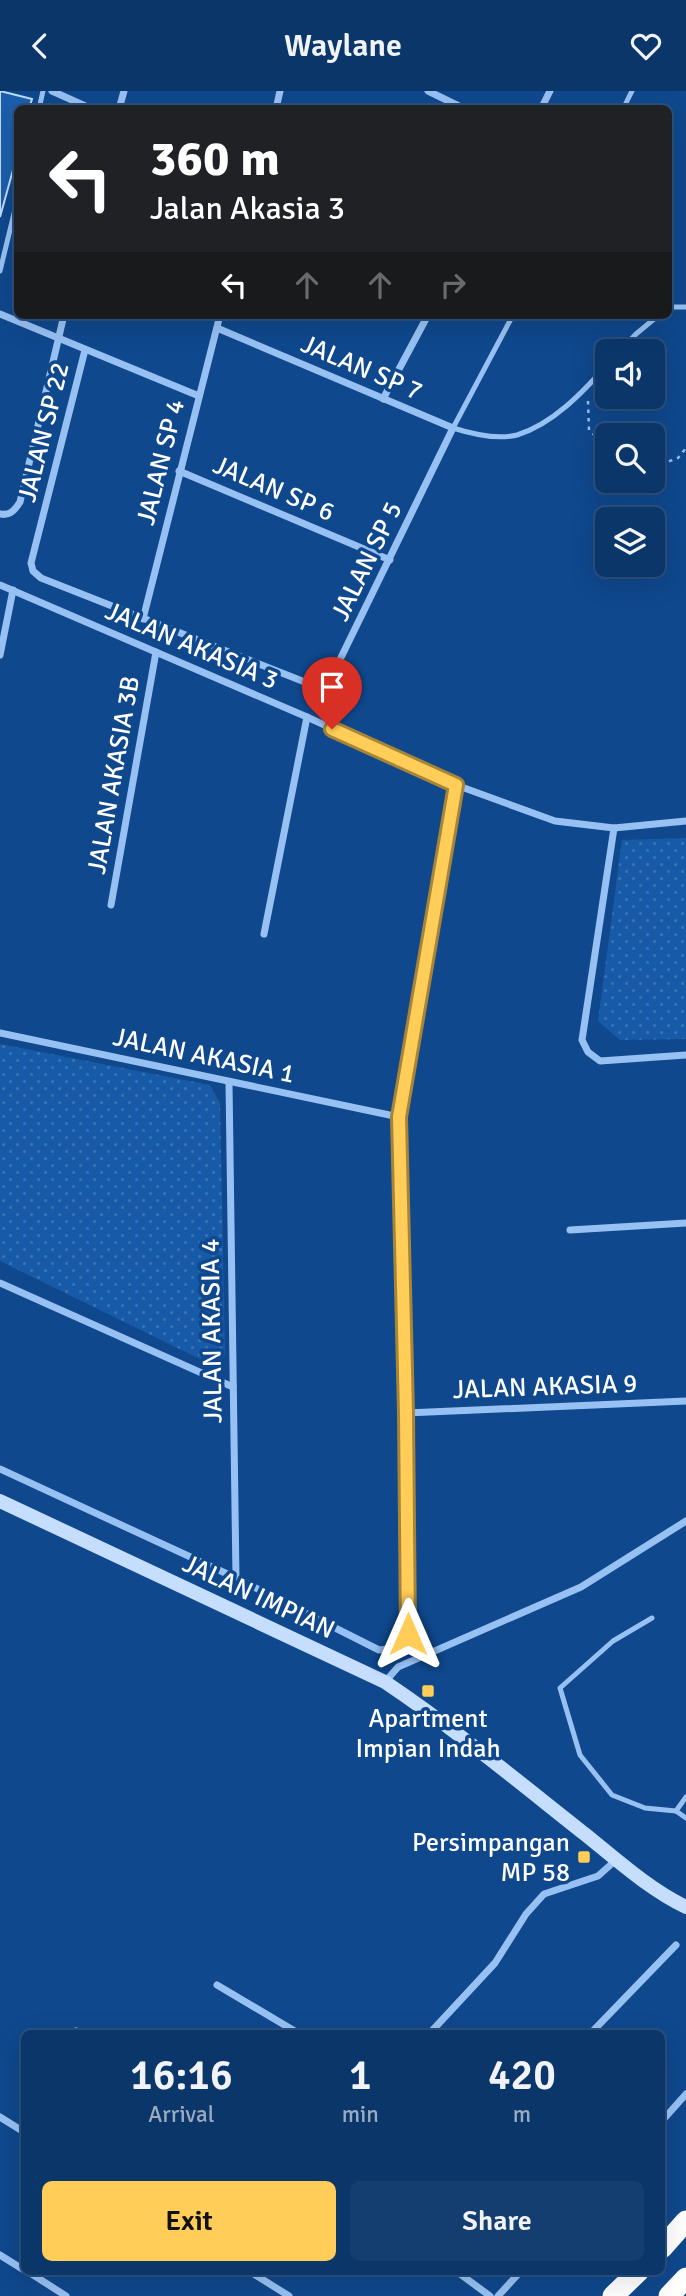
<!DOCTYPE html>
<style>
:root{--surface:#0b366a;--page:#143e70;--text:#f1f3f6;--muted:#9aabc1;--line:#2b507e;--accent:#ffcd58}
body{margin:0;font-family:Signika,sans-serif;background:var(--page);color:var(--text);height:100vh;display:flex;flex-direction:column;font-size:26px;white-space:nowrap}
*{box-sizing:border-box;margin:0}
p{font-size:23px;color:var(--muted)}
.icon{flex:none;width:38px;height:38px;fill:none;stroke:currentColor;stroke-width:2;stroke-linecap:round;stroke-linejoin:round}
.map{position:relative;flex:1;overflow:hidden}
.panel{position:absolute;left:21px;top:1939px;width:644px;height:245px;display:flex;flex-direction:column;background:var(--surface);border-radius:10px;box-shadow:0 7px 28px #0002,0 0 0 2px var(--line)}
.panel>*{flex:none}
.guide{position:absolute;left:14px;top:14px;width:658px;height:214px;border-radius:10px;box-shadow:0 7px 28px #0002,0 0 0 2px var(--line);background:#202124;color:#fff;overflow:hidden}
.tools{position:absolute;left:595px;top:248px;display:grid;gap:14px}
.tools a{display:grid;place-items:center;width:70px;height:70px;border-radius:10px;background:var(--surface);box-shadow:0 7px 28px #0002,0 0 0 2px var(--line);font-size:35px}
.pin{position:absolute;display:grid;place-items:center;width:60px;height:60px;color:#fff;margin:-72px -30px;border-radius:50% 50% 50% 0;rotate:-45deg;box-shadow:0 0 7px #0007}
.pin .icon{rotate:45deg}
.me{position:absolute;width:77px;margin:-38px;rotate:0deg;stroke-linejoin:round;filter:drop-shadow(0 0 5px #0008)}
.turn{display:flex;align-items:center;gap:24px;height:147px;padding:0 21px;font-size:32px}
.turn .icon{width:91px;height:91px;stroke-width:2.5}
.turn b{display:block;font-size:49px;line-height:60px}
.lanes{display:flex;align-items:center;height:66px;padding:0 21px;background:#0003;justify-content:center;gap:35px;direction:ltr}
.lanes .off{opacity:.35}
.eta{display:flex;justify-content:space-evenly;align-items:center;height:119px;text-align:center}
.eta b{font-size:42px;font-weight:600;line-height:49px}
.action{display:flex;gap:14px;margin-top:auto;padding:14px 21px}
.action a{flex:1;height:80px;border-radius:10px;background:var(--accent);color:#111;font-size:28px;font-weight:600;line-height:80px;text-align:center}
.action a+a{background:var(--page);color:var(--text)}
header{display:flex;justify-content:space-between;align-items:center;height:91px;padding:0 21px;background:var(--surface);font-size:32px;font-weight:600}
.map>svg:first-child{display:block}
.grass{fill:url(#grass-dots)}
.building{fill:#1c5ead;stroke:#bedbfe;stroke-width:2}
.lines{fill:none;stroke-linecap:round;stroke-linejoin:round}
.path{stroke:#97c1f3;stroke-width:2.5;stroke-dasharray:3.5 5;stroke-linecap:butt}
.lane{stroke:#97c1f3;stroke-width:5}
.street{stroke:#97c1f3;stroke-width:7}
.secondary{stroke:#c6defd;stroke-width:14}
.highway{stroke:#fff;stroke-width:21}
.route-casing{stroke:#a68539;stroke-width:18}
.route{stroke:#ffcd58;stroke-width:12}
.poi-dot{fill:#ffcd58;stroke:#0f488d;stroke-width:2.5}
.labels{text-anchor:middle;stroke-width:7;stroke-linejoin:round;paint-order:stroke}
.street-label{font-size:26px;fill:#fff;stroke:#0f488d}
.poi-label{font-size:26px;fill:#fff;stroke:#0f488d}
</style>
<header><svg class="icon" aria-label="back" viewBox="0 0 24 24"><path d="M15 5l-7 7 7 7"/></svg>Waylane<svg class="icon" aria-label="heart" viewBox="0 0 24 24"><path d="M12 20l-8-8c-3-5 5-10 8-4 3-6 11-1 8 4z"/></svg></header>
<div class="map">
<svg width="686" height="2205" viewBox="0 0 686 2205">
<defs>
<pattern id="grass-dots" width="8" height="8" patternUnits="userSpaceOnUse" patternTransform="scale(1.75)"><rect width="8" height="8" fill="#175aa8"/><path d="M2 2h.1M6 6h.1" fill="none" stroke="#3a73b5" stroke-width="1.8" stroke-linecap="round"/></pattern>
</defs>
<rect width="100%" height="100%" fill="#0f488d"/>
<g class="grass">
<polygon points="686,747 686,948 620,949 598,930 622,749"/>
<polygon points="0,953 210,994 220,1012 225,1264 210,1273 0,1170"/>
</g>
<polygon class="building" points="0,0 32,8 29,18 18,18 18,61 0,126"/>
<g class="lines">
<g class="path">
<polyline points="588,310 589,339 607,356"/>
<polyline points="653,376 678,367 686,357"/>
</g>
<g class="lane">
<polyline points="39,18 43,0"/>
<polyline points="623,18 632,0"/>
<polyline points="0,180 18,106"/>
<polyline points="668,216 686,216"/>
<path d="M513,224L453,337C472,343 497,349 517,344C553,333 583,301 607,274"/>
<polyline points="619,261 636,243 659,224"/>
<polyline points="652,1527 613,1550 560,1597 580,1664 612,1704 645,1717 676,1720 686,1727"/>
<polyline points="676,1720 686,1706"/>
</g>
<g class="street">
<polyline points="52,0 92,18"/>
<polyline points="428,0 465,18"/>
<polyline points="119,18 124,0"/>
<polyline points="276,18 280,0"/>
<polyline points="541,18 550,0"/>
<polyline points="0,223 199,305"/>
<polyline points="85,259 31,472 33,480 41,487 315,595 324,595 330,589 453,337 217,237"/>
<polyline points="383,308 428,224"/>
<polyline points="179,380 390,469"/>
<path d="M0,423C10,425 15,419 20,411L64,224"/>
<polyline points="0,494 307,626 456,694 555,730 614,737 686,730"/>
<polyline points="143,528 220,224"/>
<polyline points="0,564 13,499"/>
<polyline points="614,737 582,949 588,961 600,970 686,964"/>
<polyline points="111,814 156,561"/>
<polyline points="264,843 307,626"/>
<polyline points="0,942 399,1026"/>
<polyline points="229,992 236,1487"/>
<polyline points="570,1139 686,1132"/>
<polyline points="0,1192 233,1296"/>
<polyline points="406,1322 686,1310"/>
<path d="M0,1378L236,1487L379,1559C393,1558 400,1555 408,1543L406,1322L399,1026L456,694"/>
<polyline points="385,1591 398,1576 581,1496 686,1430"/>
<polyline points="217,1894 298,1942"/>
<polyline points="76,1940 79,1942"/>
<polyline points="430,1942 495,1872 526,1823 544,1803 598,1785 616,1769"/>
<polyline points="591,1942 676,1854"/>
<polyline points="0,2026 24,2041"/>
<polyline points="662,2030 686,2003"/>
<polyline points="0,2164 24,2179"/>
<polyline points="27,2180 66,2205"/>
<polyline points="249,2180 289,2205"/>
<polyline points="456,2180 490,2205"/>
<polyline points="498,2205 521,2180"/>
</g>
<path class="secondary" d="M0,1410L385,1591C455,1638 520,1692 586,1744C617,1769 650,1799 686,1816"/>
<g class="highway">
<polyline points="662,2157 686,2130"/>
<polyline points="613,2205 639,2180"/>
<polyline points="669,2205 686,2187"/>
</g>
</g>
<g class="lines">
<defs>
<polyline id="route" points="332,638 456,694 399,1026 406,1322 408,1543"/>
</defs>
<use href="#route" class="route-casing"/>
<use href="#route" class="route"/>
</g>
<g class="poi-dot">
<rect x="421" y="1593" width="14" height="14" rx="3.5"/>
<rect x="577" y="1759" width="14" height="14" rx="3.5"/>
</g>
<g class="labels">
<g class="street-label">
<text transform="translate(362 276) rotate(23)" y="9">JALAN SP 7</text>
<text transform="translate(43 341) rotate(-76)" y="9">JALAN SP 22</text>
<text transform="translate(160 371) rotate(-76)" y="9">JALAN SP 4</text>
<text transform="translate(274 397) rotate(23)" y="9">JALAN SP 6</text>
<text transform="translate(366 470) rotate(-64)" y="9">JALAN SP 5</text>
<text transform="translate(192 554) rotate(23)" y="9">JALAN AKASIA 3</text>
<text transform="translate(113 684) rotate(-80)" y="9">JALAN AKASIA 3B</text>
<text transform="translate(204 964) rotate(12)" y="9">JALAN AKASIA 1</text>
<text transform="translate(211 1240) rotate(-91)" y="9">JALAN AKASIA 4</text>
<text transform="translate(545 1295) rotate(-2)" y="9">JALAN AKASIA 9</text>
<text transform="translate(259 1505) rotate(25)" y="9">JALAN IMPIAN</text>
</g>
<g class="poi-label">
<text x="428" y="1636">Apartment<tspan x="428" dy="30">Impian Indah</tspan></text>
<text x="570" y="1760" text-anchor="end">Persimpangan<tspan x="570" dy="30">MP 58</tspan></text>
</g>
</g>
</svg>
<div class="tools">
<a><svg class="icon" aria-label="sound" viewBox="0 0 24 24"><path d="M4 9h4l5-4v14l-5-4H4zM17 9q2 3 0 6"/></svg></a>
<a><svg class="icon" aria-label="search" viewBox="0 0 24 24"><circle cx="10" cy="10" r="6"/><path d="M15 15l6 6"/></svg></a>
<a><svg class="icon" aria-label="layers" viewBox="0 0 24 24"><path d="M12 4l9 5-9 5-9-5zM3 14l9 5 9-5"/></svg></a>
</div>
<div class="pin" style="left:332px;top:638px;background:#d93025"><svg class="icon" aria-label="arrive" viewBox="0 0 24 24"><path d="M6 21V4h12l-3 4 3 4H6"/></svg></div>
<svg class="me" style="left:408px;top:1543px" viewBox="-20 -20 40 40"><path d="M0-17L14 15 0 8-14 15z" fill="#ffcd58" stroke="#fff" stroke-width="4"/></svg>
<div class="guide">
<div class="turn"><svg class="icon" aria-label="left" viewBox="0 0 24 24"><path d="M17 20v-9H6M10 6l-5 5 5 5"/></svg><div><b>360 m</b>Jalan Akasia 3</div></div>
<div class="lanes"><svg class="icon" aria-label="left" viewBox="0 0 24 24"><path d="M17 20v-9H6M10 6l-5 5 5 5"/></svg><svg class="icon off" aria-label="ahead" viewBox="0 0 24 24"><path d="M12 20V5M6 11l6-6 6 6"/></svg><svg class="icon off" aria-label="ahead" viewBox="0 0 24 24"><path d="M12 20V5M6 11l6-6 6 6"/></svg><svg class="icon off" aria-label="right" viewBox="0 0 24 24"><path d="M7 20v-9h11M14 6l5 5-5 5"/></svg></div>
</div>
<section class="panel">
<div class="eta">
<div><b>16:16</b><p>Arrival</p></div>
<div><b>1</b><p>min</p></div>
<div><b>420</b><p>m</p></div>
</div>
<div class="action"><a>Exit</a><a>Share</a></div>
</section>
</div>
